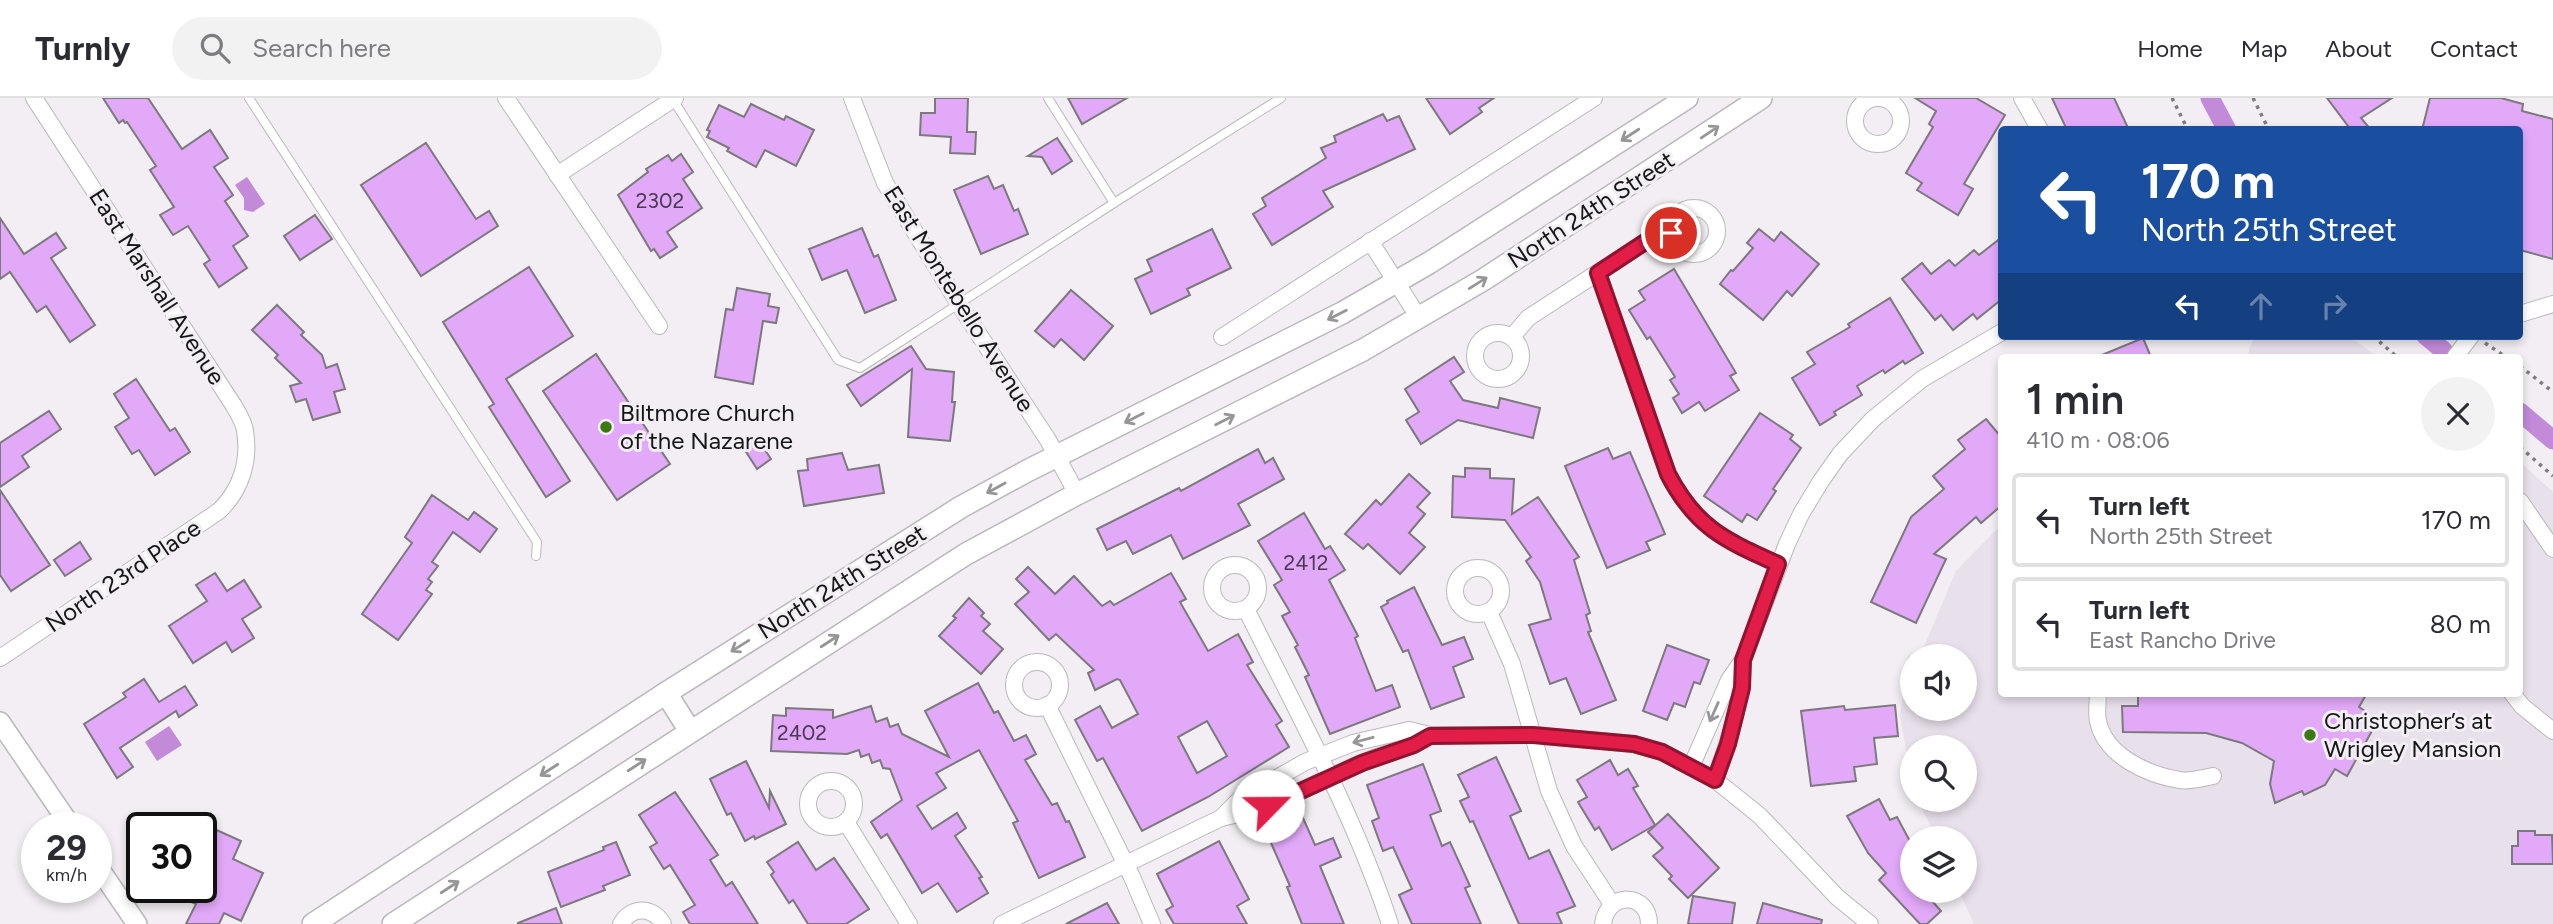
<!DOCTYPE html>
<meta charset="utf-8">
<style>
:root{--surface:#fff;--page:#f2f2f3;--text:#2b2b33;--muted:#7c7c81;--line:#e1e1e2}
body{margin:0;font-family:Figtree,sans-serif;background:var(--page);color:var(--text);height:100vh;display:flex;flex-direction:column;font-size:26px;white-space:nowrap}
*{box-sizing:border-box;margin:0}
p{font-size:23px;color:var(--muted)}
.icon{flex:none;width:38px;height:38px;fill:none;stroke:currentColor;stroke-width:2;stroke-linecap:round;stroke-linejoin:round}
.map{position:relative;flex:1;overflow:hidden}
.side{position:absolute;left:1998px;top:256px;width:525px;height:343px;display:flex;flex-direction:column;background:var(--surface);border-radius:7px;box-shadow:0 4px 10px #0003}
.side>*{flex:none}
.hud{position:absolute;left:1998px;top:28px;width:525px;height:214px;border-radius:7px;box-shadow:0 4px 10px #0003;background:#1a4fa0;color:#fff;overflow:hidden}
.controls{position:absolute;left:1900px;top:546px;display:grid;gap:14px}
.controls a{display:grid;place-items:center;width:77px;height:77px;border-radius:50%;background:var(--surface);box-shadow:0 4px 10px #0003;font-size:35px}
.speed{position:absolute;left:21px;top:714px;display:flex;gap:14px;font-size:35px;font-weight:700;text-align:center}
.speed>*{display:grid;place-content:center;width:91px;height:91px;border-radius:50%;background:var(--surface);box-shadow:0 4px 10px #0003;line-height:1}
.speed small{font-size:18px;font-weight:400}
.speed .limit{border:4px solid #111;border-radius:10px;background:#fff;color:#111}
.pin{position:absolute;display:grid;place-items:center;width:60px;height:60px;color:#fff;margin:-30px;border:4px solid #fff;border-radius:50%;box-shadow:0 2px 7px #0007}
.me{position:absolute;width:77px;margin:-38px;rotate:67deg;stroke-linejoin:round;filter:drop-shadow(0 0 5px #0008)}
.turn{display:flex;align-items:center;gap:24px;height:147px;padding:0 28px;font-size:32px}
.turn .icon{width:91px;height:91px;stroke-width:2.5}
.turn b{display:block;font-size:49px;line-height:60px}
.lanes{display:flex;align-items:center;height:66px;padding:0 28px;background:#0003;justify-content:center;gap:35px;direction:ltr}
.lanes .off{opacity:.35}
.round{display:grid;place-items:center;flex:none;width:74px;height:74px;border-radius:37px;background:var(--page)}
.head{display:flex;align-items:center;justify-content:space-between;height:119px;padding:0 28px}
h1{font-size:42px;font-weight:600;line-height:52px}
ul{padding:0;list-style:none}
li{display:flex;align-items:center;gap:21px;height:94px;margin:0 14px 10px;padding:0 14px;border:4px solid var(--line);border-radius:7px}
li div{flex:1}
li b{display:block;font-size:26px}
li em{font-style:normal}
header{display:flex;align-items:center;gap:42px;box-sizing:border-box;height:98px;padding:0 35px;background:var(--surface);border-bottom:2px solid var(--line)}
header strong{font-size:33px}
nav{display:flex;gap:38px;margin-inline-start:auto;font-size:24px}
.search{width:490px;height:63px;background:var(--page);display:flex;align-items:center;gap:18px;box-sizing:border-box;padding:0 24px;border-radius:38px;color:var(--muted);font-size:26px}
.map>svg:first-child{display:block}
.built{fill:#e8e0eb;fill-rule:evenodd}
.water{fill:#c28ad8}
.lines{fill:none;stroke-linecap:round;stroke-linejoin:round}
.canal{stroke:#c28ad8;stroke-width:19}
.building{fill:#e2a9f9;stroke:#7c797d;stroke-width:2;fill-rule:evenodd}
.service-casing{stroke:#bbb7bc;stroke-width:10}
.minor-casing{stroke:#bbb7bc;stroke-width:18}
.tertiary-casing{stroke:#bbb7bc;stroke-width:22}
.secondary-casing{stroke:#bbb7bc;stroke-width:24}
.path{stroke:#7e7c7f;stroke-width:3.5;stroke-dasharray:3.5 5;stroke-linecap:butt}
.service{stroke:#fff;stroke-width:8}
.minor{stroke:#fff;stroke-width:16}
.tertiary{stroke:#fff;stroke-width:19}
.secondary{stroke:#fff;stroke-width:21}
.oneway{stroke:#969697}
.route-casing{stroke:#92132f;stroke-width:18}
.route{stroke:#e11d48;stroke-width:12}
.poi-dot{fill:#3c7913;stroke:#f2eef3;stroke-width:2.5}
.labels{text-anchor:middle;stroke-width:6;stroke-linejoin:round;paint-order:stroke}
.number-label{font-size:21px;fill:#493a50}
.street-label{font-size:24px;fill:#161517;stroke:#f2eef3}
.poi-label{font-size:24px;fill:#161517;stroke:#f2eef3;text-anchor:start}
</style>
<header>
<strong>Turnly</strong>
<div class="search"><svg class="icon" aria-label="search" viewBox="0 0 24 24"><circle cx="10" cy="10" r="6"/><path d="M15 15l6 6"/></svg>Search here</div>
<nav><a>Home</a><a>Map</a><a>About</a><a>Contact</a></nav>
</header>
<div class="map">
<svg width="2553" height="826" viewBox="0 0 2553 826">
<rect width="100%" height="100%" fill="#f2eef3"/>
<g class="built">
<polygon points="2255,238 2349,238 2378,259 2249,259 2249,251"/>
<path d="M2520,364L2553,394V826H1974L1959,793H1965V740H1936L1918,702H1965V649H1913V690L1900,618L1907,559L1923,551L1956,473L2002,426V595H2520ZM1913,558H1965V611H1913Z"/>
</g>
<g class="water">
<polygon points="247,79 265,106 253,114 244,112 244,100 235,87"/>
<polygon points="169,628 182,647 157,663 145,644"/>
</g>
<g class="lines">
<g class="canal">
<polyline points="2210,0 2227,32"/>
<polyline points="2426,238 2443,252"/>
<polyline points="2520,314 2553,342"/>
</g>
</g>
<g class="building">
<polygon points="103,0 148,0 182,51 210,32 228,60 214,69 233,97 225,103 248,138 233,148 247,170 219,189 204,166 210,162 188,128 173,137 160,117 174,109 150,72 156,68 127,24 125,25 123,22 119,25"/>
<polygon points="935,0 968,0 967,34 976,34 975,56 950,55 951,39 920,37 921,15 935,15"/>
<polygon points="1068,0 1127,0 1082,26"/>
<polygon points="1426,0 1494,0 1479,10 1482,14 1450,36"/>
<polygon points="1915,0 1976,0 2005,17 1964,86 1973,91 1958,117 1917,92 1922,85 1906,75 1933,29 1929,26 1936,13"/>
<polygon points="2052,0 2114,0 2129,32 2067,32"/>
<polygon points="2327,0 2392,0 2361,20 2371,32 2351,32"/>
<polygon points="2430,0 2501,0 2523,6 2522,13 2553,21 2553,161 2520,152 2520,32 2422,32"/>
<polygon points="751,6 784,22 786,18 814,32 796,68 765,52 756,69 727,53 729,50 707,39 710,33 707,32 719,7 744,19"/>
<polygon points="1383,16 1387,23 1399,18 1415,51 1323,93 1333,109 1272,147 1253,116 1266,108 1262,100 1326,60 1321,50 1336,44 1334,38"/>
<polygon points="1057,40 1072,63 1052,76 1042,59 1028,58"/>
<polygon points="426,45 476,121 489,113 498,128 421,178 361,87"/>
<polygon points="681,56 693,74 683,81 702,110 667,134 677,149 660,160 654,151 651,153 618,97 648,74 646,71 668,57 672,63"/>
<polygon points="988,78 994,91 1003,87 1014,113 1018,111 1028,136 981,156 954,92"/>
<polygon points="315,117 332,141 300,162 284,138"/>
<polygon points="0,120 24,156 56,135 66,150 51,160 95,227 70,244 46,208 37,214 10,174 0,181"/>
<polygon points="862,130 874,159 878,157 896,202 865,215 847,172 822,182 809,151"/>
<polygon points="1212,131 1231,170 1187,191 1190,197 1151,216 1135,181 1152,173 1147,162"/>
<polygon points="1759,131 1774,143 1781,134 1819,166 1792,198 1787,193 1763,222 1720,186 1731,172 1733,173 1753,150 1747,145"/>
<polygon points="2002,139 2002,201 1977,221 1973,216 1953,232 1941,217 1935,222 1902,181 1922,165 1931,176 1949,162 1955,168 1974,152 1979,157"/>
<polygon points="529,169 573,238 506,281 570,383 546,399 489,309 494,306 443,224"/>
<polygon points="1674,171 1736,275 1730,278 1739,292 1705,313 1699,304 1682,315 1673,300 1679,296 1670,282 1675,279 1650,239 1647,241 1629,212 1645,202 1639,193"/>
<polygon points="737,190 770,196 768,208 779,210 776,225 763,223 753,286 715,279 726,211 733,212"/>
<polygon points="1071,192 1113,228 1084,262 1061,241 1054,249 1035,233"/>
<polygon points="1890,200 1923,255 1905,266 1903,263 1885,275 1883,272 1857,288 1862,297 1834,314 1836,317 1820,327 1792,280 1815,266 1807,254 1850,229 1848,226"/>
<polygon points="277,207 304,234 301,237 322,257 326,270 337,266 345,291 334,294 340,314 313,322 306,301 296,304 290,288 301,285 275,260 278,257 252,232"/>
<polygon points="2143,240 2151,259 2097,259"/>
<polygon points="911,248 926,271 954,274 952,304 955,304 950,343 908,339 912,271 861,308 847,287"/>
<polygon points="596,256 670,366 617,402 543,293"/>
<polygon points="1454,259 1464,274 1450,283 1463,302 1498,310 1500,300 1540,310 1533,340 1458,322 1421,346 1406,322 1419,314 1405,291"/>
<polygon points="136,281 170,333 175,330 190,354 155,377 139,352 132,356 115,329 129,320 114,296"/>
<polygon points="49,313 61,331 22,358 29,369 0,389 0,345"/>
<polygon points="1760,315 1793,337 1790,341 1801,350 1773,391 1776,393 1757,422 1747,416 1742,424 1704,398"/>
<polygon points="1986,321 2002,340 2002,407 1981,425 1976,419 1934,456 1946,461 1916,525 1871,504 1911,419 1944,391 1933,378 1965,351 1958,342"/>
<polygon points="757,340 771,361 757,371 743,349"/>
<polygon points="1608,350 1613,361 1630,354 1665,436 1646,444 1650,452 1607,470 1565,368"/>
<polygon points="1258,351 1265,365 1273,360 1284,381 1238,406 1250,427 1183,461 1171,437 1133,456 1126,443 1107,452 1097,431 1179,390 1181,393"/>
<polygon points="842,355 848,372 879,367 884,395 804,408 798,373 808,372 807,361"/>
<polygon points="1465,370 1490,371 1490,380 1514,381 1512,416 1538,399 1579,459 1574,462 1590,515 1586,517 1591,533 1588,534 1616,602 1581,616 1566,580 1550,586 1529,527 1551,521 1540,484 1526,463 1531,459 1505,422 1452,419 1453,378 1465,379"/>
<polygon points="1409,376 1430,395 1417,409 1425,416 1409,435 1425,449 1400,476 1368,446 1363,451 1345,436 1376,402 1381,407"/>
<polygon points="0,392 50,467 11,493 0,477"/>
<polygon points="432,397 468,422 474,414 497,431 480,454 453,434 432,464 438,468 428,481 432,484 426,492 432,496 398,542 362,516 412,445 405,439"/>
<polygon points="1304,415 1325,451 1330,448 1345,472 1329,482 1358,538 1355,540 1376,593 1392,587 1400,609 1330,636 1305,579 1309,577 1295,549 1298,547 1282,518 1290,514 1274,487 1282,482 1258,443"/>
<polygon points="80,444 91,461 65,478 54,462"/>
<path d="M1028,469L1055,496L1074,478L1102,508L1110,503L1114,507L1171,475L1186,501L1180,504L1208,553L1238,536L1253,564L1247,567L1282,623L1276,627L1289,649L1208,699L1142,733L1103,660L1097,663L1075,622L1100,608L1112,630L1138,616L1120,582L1117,581L1095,592L1088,575L1094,572L1056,536L1049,542L1015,506L1029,494L1016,481ZM1207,623L1227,658L1197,675L1178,639Z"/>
<polygon points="215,475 227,493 244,482 261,509 242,521 254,540 232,554 226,544 193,565 169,528 207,503 196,487"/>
<polygon points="1414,489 1442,547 1464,539 1473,561 1453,569 1464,599 1431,611 1408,552 1403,554 1381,509 1388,505 1387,503"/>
<polygon points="969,500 984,515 981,518 990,526 983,533 1003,551 981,576 939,538 956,520 953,518"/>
<polygon points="1667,547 1709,562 1700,586 1694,584 1685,609 1674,605 1667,622 1643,613"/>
<polygon points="144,581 159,604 185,588 197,607 179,619 176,613 120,650 133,669 117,680 84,626 126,599 123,595"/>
<polygon points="978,585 994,615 998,613 1014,643 1026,637 1036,656 1025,662 1052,707 1057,705 1066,724 1069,723 1085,759 1039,780 1013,725 1018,723 979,652 936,675 946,690 917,708 932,731 957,715 966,730 955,738 982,779 979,780 988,795 957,814 938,785 922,795 887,736 881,740 871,724 902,702 890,671 883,670 880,662 872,665 869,656 861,659 859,652 847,656 771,653 773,617 786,618 786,610 833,612 833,620 871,608 876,624 887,620 890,629 898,626 902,636 949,659 925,613"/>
<polygon points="2138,595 2367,595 2359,609 2368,615 2363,624 2373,631 2347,678 2335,671 2325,687 2304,697 2302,693 2275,705 2270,686 2274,663 2242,645 2206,635 2123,634 2122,608 2138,608"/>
<polygon points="1895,607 1898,638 1874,640 1877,666 1854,669 1856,683 1811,688 1801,613 1844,608 1845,612"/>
<polygon points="1496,659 1521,713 1510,718 1529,761 1549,752 1575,808 1557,815 1562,826 1519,826 1473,723 1470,724 1460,703 1469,699 1458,677"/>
<polygon points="1610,662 1618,677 1628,671 1638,688 1633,690 1655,727 1612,752 1599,729 1595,732 1578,704 1587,699 1577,682"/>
<polygon points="746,663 769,710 770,693 786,726 755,741 754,738 745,743 731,715 727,717 710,681"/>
<polygon points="1423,666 1441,713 1430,717 1442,748 1450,744 1470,788 1465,790 1481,826 1412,826 1399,797 1412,791 1393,749 1383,753 1372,723 1379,720 1367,687"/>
<polygon points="675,694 718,757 710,762 726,788 732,784 758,826 690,826 683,814 695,807 670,767 664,771 650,749 657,745 639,717"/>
<polygon points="1879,701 1890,722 1897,719 1913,749 1913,793 1923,793 1941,813 1927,826 1920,826 1879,782 1886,775 1868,755 1847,718"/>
<polygon points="1668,716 1719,770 1688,800 1669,781 1672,778 1653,758 1663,750 1648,734"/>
<polygon points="1303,720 1315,747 1333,740 1341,759 1320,768 1344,826 1302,826 1287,789 1290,788 1267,736"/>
<polygon points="201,725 241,743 233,761 263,775 241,823 224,815 219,826 186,826 196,806 159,789 201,789"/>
<polygon points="2518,733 2535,733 2535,737 2552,737 2553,766 2512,766 2512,748 2518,748"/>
<polygon points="1219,743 1249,801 1237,808 1247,826 1174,826 1166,812 1173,808 1157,776"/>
<polygon points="616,744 630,777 603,788 605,792 561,809 548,774 604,752 603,749"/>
<polygon points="798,744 816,772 834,760 869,811 846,826 808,826 793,802 789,805 771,777 774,774 767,764"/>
<polygon points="1693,798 1735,805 1732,826 1688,826"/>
<polygon points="1107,805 1119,826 1066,826"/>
<polygon points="1763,805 1822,822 1821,826 1757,826"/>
<polygon points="556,810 562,826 518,826 518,825"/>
</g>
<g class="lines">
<defs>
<g id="service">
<polyline points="249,0 537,444 536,458"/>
<polyline points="672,0 838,262 860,270 1114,105 1281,0"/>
<polyline points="1048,0 1114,105"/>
</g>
<g id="minor">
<polyline points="506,0 659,228"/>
<polyline points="852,0 885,85 959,206 1048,342 1077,396"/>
<polyline points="2022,0 2040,32"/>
<circle cx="1878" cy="23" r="23"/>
<polyline points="557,77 675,0"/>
<circle cx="1694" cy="133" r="23"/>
<polyline points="1370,143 1419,220"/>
<path d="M1598,175L1668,376C1696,430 1725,442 1778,466"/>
<polyline points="2520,216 2553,206"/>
<circle cx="1498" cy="258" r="23"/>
<polyline points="1222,239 1594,0"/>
<polyline points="1512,239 1528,220 1648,142 1671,135"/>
<polyline points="2455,259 2471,238"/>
<polyline points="2520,403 2553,451"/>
<circle cx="1235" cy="490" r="23"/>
<circle cx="1478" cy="493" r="23"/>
<path d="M1246,511C1297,614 1354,716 1390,826"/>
<polyline points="1489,514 1512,566 1549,693 1574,748 1612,806"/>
<path d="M0,560L219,413C241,392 250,363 245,333C244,324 238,315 234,308L34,0"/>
<circle cx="1037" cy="587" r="23"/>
<path d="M2098,595C2098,604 2096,614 2098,623C2105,658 2148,677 2180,682C2189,684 2203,680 2213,678"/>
<polyline points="2512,595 2522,608 2553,633"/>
<polyline points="1047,607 1132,779 1152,826"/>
<polyline points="1691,669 1729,582 1743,562 1787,446 1801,416 1821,383 1840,356 1873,321 1922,281 2002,234"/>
<path d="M1715,682C1729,643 1742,604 1743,562"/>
<circle cx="831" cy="706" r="23"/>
<polyline points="1221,720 1240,701 1305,664 1353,645 1409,632 1430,637 1533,637 1634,646 1662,654 1715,682 1729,693 1760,718 1837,799 1870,826"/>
<polyline points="846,724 909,826"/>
<path d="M621,826C631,808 653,808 663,826"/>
<path d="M1002,826L1221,720C1271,710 1313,686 1359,666C1382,656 1407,651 1430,637"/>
<path d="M1603,826C1607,793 1649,794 1649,826"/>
</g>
<g id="tertiary">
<polyline points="0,624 72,730"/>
<polyline points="96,766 137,826"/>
</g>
<g id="secondary">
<polyline points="666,595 690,633"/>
<polyline points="313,826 666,595 961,409 1027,373 1342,215 1429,165 1687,0"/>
<polyline points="393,826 966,456 1077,396 1363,252 1483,182 1761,0"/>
</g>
</defs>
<use href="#service" class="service-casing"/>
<use href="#minor" class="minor-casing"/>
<use href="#tertiary" class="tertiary-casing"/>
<use href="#secondary" class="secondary-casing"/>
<g class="path">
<polyline points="2172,0 2188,32"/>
<polyline points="2253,0 2269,32"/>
<polyline points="2373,238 2397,259"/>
<polyline points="2485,245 2506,259"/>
<polyline points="2520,268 2553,294"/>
<polyline points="2520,349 2553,378"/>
</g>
<use href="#service" class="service"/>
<use href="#minor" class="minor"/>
<use href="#tertiary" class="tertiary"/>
<use href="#secondary" class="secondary"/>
</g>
<defs><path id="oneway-shaft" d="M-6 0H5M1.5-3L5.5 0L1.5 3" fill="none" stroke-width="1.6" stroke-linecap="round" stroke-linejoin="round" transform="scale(1.75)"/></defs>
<g class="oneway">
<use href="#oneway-shaft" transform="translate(1710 34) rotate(-34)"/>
<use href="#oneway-shaft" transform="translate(1630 37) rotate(147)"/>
<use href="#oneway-shaft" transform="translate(1478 185) rotate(-32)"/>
<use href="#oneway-shaft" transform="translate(1337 217) rotate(153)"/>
<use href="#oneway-shaft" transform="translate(1134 320) rotate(153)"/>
<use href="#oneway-shaft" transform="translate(1225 322) rotate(-27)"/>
<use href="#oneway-shaft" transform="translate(996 390) rotate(151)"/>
<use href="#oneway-shaft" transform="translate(830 543) rotate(-33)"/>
<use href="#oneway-shaft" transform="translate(740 548) rotate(148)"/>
<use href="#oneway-shaft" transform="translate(1714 614) rotate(114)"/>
<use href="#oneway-shaft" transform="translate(1363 642) rotate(165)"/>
<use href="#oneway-shaft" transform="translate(637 667) rotate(-33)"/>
<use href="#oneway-shaft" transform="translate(549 672) rotate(147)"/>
<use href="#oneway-shaft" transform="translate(450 789) rotate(-33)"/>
</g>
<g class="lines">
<defs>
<path id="route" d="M1268,708L1362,665L1414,647L1430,638L1533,637L1634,646L1662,654L1715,682L1728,646L1742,590L1743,562L1778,466C1725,442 1696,430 1668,376L1598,175L1648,142L1671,135"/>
</defs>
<use href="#route" class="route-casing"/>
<use href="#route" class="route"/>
</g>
<g class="poi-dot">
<circle cx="606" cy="329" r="7"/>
<circle cx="2310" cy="637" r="7"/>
</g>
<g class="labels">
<g class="number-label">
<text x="660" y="110">2302</text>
<text x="1306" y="472">2412</text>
<text x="802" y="642">2402</text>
</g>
<g class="street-label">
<text transform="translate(1591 112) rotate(-33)" y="8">North 24th Street</text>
<text transform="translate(157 189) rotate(57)" y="8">East Marshall Avenue</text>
<text transform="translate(959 201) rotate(58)" y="8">East Montebello Avenue</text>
<text transform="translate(123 478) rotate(-34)" y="8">North 23rd Place</text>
<text transform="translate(842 484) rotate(-32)" y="8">North 24th Street</text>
</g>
<g class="poi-label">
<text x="620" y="323">Biltmore Church<tspan x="620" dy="28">of the Nazarene</tspan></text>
<text x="2324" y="631">Christopher’s at<tspan x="2324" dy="28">Wrigley Mansion</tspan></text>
</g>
</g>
</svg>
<div class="controls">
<a><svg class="icon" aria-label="sound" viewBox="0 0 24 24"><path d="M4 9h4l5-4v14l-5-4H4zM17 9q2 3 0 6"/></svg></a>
<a><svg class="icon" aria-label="search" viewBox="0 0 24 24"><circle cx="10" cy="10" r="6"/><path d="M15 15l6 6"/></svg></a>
<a><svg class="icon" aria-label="layers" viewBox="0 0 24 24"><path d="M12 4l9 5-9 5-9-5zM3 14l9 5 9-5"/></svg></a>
</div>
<div class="speed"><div>29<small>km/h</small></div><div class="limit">30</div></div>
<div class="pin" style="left:1671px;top:135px;background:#d93025"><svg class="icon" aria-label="arrive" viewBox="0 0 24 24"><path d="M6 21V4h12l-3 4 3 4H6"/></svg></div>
<svg class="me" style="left:1268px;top:708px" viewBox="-20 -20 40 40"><circle r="19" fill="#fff"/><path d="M0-13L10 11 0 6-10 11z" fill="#e11d48"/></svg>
<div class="hud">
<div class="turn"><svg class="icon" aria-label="left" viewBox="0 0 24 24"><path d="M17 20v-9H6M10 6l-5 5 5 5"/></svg><div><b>170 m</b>North 25th Street</div></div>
<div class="lanes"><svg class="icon" aria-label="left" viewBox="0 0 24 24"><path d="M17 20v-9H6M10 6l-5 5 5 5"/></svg><svg class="icon off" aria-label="ahead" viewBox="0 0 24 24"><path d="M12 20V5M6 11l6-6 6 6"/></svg><svg class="icon off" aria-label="right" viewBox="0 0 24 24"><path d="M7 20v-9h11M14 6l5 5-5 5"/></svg></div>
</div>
<section class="side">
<div class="head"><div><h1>1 min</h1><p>410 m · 08:06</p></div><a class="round"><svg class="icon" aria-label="close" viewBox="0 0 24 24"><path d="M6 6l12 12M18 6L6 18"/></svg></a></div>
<ul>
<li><svg class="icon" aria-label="left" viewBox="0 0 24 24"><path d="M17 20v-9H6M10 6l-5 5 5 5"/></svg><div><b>Turn left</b><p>North 25th Street</p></div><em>170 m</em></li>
<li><svg class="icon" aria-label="left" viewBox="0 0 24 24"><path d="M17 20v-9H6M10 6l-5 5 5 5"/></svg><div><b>Turn left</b><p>East Rancho Drive</p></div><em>80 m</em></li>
</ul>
</section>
</div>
